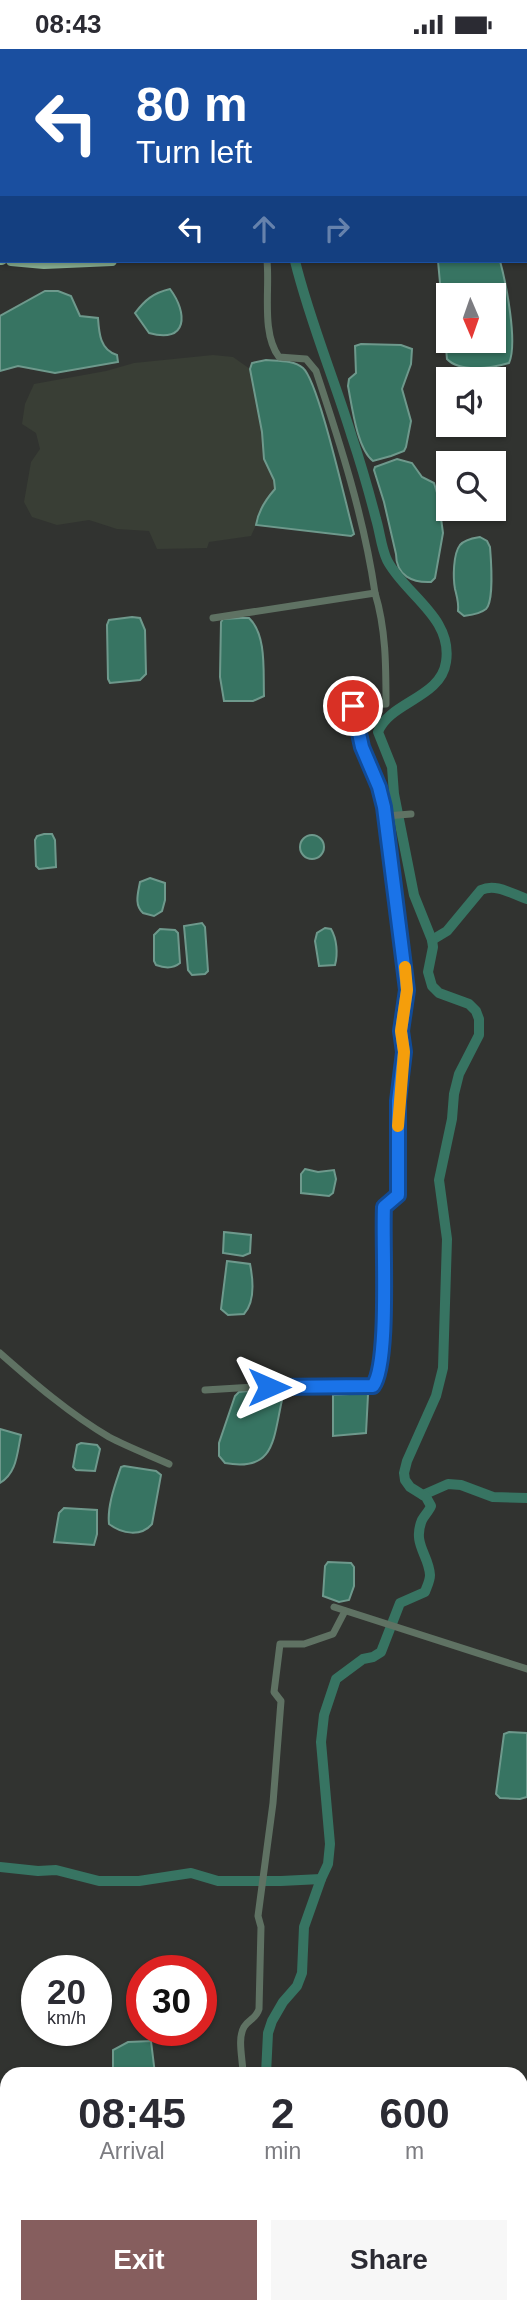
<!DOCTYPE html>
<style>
:root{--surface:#fff;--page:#f7f7f7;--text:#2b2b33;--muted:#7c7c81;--accent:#865e5e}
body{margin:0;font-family:Helvetica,sans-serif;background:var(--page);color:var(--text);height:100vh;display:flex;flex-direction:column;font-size:26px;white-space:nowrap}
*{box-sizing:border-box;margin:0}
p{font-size:23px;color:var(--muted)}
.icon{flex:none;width:38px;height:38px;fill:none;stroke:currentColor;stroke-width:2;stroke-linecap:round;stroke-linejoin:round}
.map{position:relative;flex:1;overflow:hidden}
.sheet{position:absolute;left:0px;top:2018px;width:528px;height:247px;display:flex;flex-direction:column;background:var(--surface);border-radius:21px 21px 0 0;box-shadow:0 2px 5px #0004}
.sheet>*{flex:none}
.guide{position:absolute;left:0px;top:0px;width:528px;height:214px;box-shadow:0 2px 5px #0004;background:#1a4fa0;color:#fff;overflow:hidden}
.needle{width:46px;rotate:178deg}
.buttons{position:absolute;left:436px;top:234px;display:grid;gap:14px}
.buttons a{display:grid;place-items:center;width:70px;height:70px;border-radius:0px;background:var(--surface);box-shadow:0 2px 5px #0004;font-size:35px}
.speed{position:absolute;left:21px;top:1906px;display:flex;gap:14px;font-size:35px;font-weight:700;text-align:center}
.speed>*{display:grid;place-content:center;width:91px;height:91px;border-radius:50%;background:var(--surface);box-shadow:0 2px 5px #0004;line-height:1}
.speed small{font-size:18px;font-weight:400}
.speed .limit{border:10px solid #d22;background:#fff;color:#111}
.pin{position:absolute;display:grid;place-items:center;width:60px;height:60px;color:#fff;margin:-30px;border:4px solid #fff;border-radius:50%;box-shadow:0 2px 7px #0007}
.me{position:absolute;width:77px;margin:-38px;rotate:90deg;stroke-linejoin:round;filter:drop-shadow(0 0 5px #0008)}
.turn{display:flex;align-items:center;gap:24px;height:147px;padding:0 21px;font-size:32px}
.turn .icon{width:91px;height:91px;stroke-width:2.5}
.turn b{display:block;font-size:49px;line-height:60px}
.lanes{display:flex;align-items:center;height:66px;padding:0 21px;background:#0003;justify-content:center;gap:35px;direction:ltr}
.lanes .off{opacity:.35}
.eta{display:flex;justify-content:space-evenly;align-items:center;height:119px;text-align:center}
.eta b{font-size:42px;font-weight:700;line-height:49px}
.button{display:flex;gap:14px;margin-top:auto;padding:14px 21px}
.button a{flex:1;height:80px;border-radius:0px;background:var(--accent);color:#fff;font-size:28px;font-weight:700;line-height:80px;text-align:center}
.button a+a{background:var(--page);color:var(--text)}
.status{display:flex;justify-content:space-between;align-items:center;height:49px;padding:0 35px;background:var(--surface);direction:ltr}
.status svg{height:19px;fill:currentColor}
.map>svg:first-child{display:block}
.built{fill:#393e35}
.water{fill:#377462;stroke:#6e998c;stroke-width:2;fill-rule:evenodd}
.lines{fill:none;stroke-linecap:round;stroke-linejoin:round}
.canal{stroke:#377462;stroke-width:10}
.street{stroke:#5f7263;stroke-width:7}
.primary{stroke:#8ab092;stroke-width:10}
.route-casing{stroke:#114b97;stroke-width:18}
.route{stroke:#1a73e8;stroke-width:12}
.slow{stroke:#f59e0b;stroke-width:12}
</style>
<div class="status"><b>08:43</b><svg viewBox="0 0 49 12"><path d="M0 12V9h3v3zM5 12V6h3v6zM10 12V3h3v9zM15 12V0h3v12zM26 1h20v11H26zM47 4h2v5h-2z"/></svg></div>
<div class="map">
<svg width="527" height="2263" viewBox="0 0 527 2263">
<rect width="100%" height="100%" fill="#313330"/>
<polygon class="built" points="213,306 233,308 250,320 262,383 264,410 274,431 275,440 268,446 263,459 258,466 256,476 251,487 209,493 207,499 157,500 149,482 117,480 89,471 57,476 32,468 24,453 31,413 40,400 36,384 22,375 25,355 34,335 106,322 134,314"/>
<g class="water">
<path d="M438,212H500C506,234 518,294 509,314C492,319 460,324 447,310ZM448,247H494V292H448Z"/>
<path d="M170,240C188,264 188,295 149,284L135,264C145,251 153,244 170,240Z"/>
<path d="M45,242H58L71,247L80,267L98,269C99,284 100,301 117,306L118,313L55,324L18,317L0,322V267Z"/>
<path d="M361,295L401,296L412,300L411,315L402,340L411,372L406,398L404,402L391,407L373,412C357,400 352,357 348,337L349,330L356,324L355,297Z"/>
<path d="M266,311C278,312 294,311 303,319C319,333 346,457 354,485L351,487L256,476C258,463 267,449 275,440L274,431L264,410L262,383L250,320L252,314Z"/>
<path d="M397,410L412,414L422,428L434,434L438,447L443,484L435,529L431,533C413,534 396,527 396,505L384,453L374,421L375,418Z"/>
<path d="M480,488L487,492L490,498C491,510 494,552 486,560C480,565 471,566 464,567L458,562C459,554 457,548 455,540C453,529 453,505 460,496C465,490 474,489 480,488Z"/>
<polygon points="132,568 140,569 145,581 146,625 140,631 110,634 108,630 107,576 109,571"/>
<path d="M241,569H249C267,586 263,623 264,647L253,652H224L220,628L221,573L223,570Z"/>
<polygon points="44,785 52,785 55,791 56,818 39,820 36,817 35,791 37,787"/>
<circle cx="312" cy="798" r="12"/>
<path d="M150,829L165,834V851L162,862L154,867L143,864C134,856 138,844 140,833Z"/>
<polygon points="202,874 205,878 208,922 205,925 192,926 188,921 184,877"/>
<path d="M325,879L331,880C337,890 338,905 335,916L319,917L315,892L317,884Z"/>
<path d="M160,880L175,881L178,884L180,914C173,920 164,919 156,916L154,912V886Z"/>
<polygon points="305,1120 318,1123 334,1121 336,1130 333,1144 329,1147 301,1144 301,1125"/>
<polygon points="224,1183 251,1186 250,1204 243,1207 223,1204"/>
<path d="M227,1212L250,1215C253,1230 255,1253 244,1265L228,1266L221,1260Z"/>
<path d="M258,1341L281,1348L282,1351C273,1391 275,1423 225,1414L219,1407V1394L235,1347L239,1343Z"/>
<polygon points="366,1344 368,1346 366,1384 333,1387 333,1346"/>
<path d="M0,1380L21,1386C17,1404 17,1424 0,1434Z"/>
<polygon points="81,1394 97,1396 100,1400 95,1422 76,1421 73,1418 77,1396"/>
<path d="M124,1417L156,1422L161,1426L152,1475C141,1488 122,1485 109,1475C107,1457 115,1436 121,1418Z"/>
<polygon points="64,1459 97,1461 97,1485 94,1496 54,1493 59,1464"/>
<polygon points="328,1513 351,1514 354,1518 354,1537 349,1551 339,1553 323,1547 325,1517"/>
<polygon points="509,1683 527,1684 527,1748 520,1750 500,1749 496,1745 504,1685"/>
<polygon points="151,1992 155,2025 113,2025 113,2001 128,1993"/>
</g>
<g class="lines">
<g class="canal">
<path d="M432,891L447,882L481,841C496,834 512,845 527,850"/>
<polyline points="423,1446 448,1435 461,1436 493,1448 527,1449"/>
<polyline points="0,1818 38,1822 56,1821 99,1832 139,1832 191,1824 218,1832 281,1832 321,1830"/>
<path d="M266,2025L268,1984L272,1972L283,1953L297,1937L302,1924L304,1878L321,1830L328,1815L330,1795L321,1693L324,1666L336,1630L363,1610L373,1608L381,1603L400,1554L425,1543C427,1537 430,1532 430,1526C429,1506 412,1495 422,1471C424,1467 429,1462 431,1457L426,1448L410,1438L405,1431L404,1424L407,1412L436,1347L443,1319L447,1190L439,1131L452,1070L454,1045L459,1025L479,986V970L476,962L469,955L439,944L432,937L428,923L433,898L432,891L414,846L394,745L392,718L378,683C389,653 441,649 446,613C453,568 405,546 387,511C381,498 380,483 376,470C369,443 361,415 352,388C334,329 310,273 295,212"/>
<polyline points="265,2263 265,2258"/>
</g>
<g class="street">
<path d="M267,212C270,240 261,284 279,308L306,310L316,322C340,394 364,468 375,544"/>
<polyline points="386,767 411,765"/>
<path d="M0,1304C34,1334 70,1365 109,1388C128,1398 149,1406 169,1415"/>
<path d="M205,1341L254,1338H364L373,1337L376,1332L384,1267V1158L398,1146L399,1052L403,1003L401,982L407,941L384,758L379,738L362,698L353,657L386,655C386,617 386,580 375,544L213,569"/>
<polyline points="334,1558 527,1620"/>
<path d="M243,2025C243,2011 237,1990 244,1978C249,1970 256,1970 259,1960L261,1878L258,1867L273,1754L281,1652L274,1643L280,1595H304L333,1585L345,1562"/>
</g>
<g class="primary">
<polyline points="0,211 2,211"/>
<polyline points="11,212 44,215 112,212"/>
</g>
</g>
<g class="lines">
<defs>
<path id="route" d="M269,1338L373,1337C390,1314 382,1193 384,1158L398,1146V1052L404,1003L401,982L407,941L384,758L379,738L362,698L353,657"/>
</defs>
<use href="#route" class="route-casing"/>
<use href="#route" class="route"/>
<polyline class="slow" points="398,1077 404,1003 401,982 407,941 405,918"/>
</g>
</svg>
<div class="buttons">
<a><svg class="needle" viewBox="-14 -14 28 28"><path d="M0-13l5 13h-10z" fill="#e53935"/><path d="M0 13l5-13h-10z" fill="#7c7c81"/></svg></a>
<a><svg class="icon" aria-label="sound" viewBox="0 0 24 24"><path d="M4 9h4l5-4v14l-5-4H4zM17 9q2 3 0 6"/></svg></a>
<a><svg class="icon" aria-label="search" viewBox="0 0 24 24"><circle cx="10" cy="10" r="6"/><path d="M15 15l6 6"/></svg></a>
</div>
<div class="speed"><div>20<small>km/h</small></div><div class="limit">30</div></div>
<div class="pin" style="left:353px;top:657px;background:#d93025"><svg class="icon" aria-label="arrive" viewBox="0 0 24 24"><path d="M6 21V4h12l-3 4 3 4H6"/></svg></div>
<svg class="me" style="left:269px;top:1338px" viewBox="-20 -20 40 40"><path d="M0-17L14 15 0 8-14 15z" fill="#1a73e8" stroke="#fff" stroke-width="4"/></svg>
<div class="guide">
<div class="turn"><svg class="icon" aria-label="left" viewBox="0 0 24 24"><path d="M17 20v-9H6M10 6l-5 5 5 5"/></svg><div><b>80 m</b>Turn left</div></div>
<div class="lanes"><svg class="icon" aria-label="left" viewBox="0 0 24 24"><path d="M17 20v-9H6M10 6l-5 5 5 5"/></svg><svg class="icon off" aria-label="ahead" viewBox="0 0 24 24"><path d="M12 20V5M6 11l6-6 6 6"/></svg><svg class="icon off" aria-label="right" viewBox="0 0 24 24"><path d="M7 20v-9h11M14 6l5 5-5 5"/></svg></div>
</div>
<section class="sheet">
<div class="eta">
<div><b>08:45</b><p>Arrival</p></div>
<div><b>2</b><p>min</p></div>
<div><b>600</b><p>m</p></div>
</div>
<div class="button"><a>Exit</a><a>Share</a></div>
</section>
</div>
